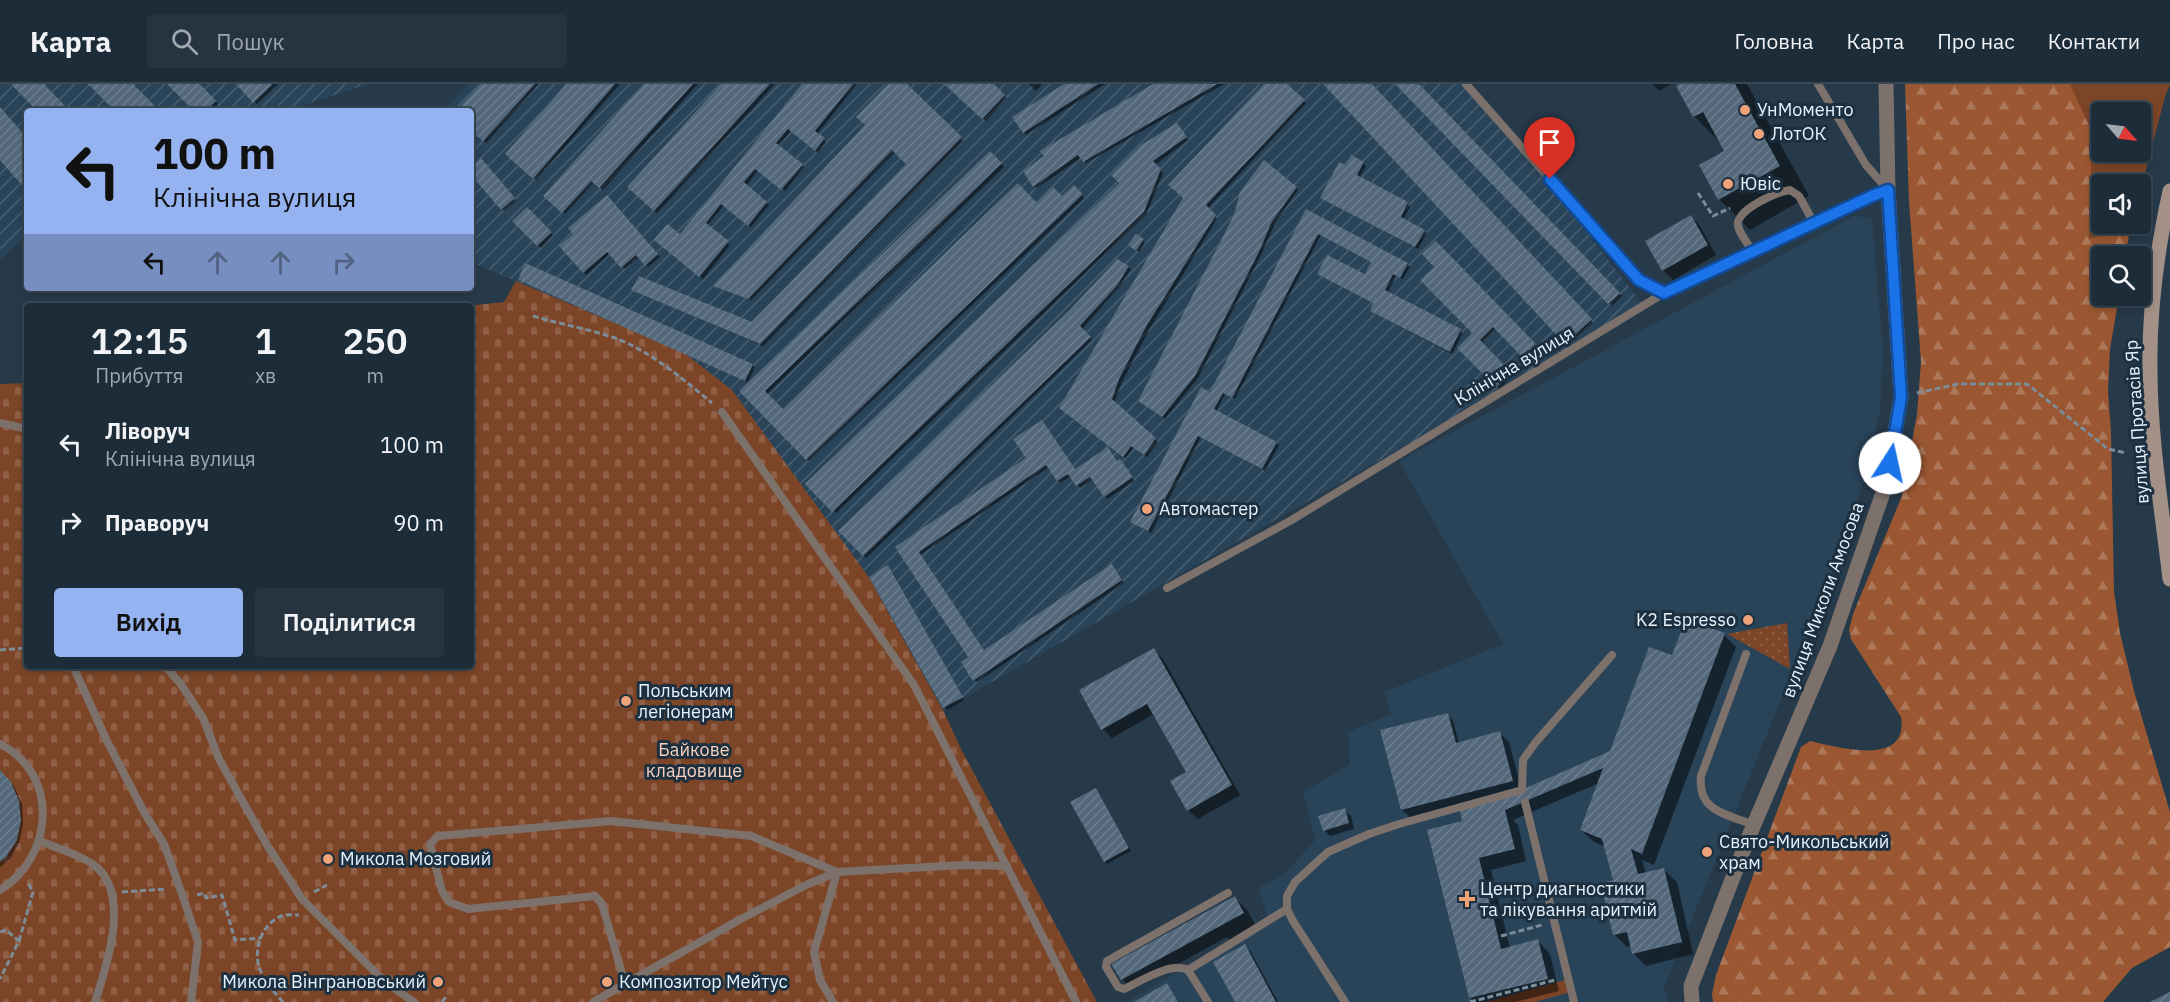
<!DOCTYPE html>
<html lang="uk">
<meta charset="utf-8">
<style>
:root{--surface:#1c2c38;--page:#253440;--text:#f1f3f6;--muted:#a0a7ae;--line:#3a4853;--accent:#95b2f1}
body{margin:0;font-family:"IBM Plex Sans",sans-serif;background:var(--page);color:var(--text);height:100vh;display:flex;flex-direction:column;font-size:22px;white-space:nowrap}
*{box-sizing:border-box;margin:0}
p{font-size:20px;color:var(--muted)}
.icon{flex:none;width:33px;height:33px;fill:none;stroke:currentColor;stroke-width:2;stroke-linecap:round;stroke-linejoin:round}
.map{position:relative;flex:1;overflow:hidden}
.side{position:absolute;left:24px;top:219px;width:450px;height:366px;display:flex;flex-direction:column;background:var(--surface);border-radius:6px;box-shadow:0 3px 9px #0003,0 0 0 2px var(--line)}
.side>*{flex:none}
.top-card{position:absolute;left:24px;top:24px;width:450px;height:183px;border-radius:6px;box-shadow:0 3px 9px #0003,0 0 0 2px var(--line);background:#95b2f1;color:#111;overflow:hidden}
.needle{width:39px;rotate:118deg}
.buttons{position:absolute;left:2091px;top:18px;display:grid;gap:12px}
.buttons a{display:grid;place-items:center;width:60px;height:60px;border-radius:6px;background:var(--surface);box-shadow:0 3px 9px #0003,0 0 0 2px var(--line);font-size:30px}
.pin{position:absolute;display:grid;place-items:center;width:51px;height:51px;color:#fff;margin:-62px -26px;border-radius:50% 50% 50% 0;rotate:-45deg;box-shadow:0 0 6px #0007}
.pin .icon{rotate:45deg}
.me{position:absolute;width:66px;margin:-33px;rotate:10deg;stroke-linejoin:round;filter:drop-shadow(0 0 4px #0008)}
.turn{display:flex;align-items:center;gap:21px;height:126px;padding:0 30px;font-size:27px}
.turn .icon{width:78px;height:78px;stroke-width:2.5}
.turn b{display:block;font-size:42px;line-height:51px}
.lanes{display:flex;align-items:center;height:57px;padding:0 30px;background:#0003;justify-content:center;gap:30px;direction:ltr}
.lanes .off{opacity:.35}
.eta{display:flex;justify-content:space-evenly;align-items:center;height:102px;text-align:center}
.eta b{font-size:36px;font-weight:600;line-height:42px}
.button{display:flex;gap:12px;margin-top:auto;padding:12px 30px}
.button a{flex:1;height:69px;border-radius:6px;background:var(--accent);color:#111;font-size:24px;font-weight:600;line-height:69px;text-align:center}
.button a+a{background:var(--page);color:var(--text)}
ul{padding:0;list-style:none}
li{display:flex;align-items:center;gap:18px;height:78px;padding:0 30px}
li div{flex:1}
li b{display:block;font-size:22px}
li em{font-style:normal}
header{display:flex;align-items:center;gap:36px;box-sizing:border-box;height:84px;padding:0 30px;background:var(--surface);border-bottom:2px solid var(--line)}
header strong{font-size:28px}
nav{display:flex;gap:33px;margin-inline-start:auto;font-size:21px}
.search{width:420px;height:54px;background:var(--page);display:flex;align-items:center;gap:15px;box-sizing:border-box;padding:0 21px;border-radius:6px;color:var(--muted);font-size:22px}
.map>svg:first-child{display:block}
.built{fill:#294359}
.industrial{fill:url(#industrial-furrows)}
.grass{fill:#7c4527;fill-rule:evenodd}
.forest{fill:url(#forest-firs)}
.cemetery{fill:url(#cemetery-stones)}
.park{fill:url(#park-dots)}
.shadow{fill:#0007}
.building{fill:url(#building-hatch)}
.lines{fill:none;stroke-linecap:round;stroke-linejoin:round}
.path{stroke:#7c8c99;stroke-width:3;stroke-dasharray:6 3;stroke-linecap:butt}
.lane{stroke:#7c716b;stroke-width:8}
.street{stroke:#7c716b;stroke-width:15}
.secondary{stroke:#a39087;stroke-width:15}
.route-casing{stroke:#114b97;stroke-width:15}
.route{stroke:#1a73e8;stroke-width:10}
.poi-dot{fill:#f0a279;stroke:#1c3040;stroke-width:2}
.labels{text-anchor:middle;stroke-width:6;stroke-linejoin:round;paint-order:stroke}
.poi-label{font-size:18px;fill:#e6f2fc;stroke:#1c3040;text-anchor:start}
.street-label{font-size:18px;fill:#e6f2fc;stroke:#1c3040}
.park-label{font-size:18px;fill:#f9d1bc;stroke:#1c3040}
</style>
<header>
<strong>Карта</strong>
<div class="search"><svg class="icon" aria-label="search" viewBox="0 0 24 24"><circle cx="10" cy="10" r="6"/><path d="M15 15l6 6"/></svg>Пошук</div>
<nav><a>Головна</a><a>Карта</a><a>Про нас</a><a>Контакти</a></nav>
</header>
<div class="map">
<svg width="2170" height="918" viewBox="0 0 2170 918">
<defs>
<pattern id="industrial-furrows" width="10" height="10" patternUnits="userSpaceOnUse" patternTransform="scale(1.5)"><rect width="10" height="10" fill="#294359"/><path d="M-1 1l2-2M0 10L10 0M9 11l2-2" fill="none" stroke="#485f72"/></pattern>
<pattern id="forest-firs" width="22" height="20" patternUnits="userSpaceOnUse" patternTransform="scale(1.5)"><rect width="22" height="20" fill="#9a5731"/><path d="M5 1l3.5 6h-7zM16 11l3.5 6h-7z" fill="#ad785a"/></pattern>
<pattern id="cemetery-stones" width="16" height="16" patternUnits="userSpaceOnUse" patternTransform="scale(1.5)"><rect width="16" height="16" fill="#7c4527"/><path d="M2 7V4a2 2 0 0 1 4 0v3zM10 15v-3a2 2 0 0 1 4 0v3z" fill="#8f6047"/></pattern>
<pattern id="park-dots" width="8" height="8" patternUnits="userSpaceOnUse" patternTransform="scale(1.5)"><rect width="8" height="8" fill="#7c4527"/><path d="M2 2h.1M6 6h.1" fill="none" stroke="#8f6047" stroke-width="1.8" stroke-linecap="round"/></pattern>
<pattern id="building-hatch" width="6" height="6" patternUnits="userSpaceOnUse" patternTransform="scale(1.5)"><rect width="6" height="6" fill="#53687b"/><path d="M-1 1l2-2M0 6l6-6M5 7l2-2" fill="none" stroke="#6c7e8f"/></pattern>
</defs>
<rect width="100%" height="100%" fill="#263a4a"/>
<polygon class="built" points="1854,132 1872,134 1883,267 1880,326 1869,384 1825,507 1664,904 1668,918 1127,918 1268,834 1258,804 1284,790 1315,756 1303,708 1350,680 1348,648 1391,630 1384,608 1503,560 1399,377"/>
<g class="industrial">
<polygon points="0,0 368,0 286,27 27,27 27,151 0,176"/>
<polygon points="468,0 1470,0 1646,224 943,626 868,492 683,268 471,178 471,27 444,27"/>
</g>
<g class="grass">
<path d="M2070,0H2170L2165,13L2141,104L2140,100H2102V140H2131L2130,146L2089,154ZM2102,28H2140V68H2102Z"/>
<polygon points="1568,895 1571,908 1535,918 1486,918"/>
</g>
<path class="forest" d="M1905,0H2070L2092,48L2089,154L2130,146L2125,172H2102V212H2119L2110,265L2108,308L2111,347L2114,508L2120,549L2134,607L2170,728V863L2132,884L2103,918H1713L1712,910L1716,891L1801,663L1810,657C1837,663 1909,684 1901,633L1851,555L1849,546L1853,530L1902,412L1917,330L1921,278L1909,118Z"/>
<polygon class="cemetery" points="516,197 683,268 732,306 868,492 943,626 962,667 1097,918 0,918 0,300 27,299 27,582 471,582 471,222 466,222 504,218"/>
<polygon class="park" points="1787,539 1790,585 1727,550"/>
<g class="shadow">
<polygon points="169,0 198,0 218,20 211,27 196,27"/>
<polygon points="238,0 278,0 257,20"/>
<polygon points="483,0 539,0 486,59 471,45 471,27 458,27"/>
<polygon points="568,0 620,0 536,96 507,70"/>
<polygon points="646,0 698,0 603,106 594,98 565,130 545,112"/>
<polygon points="723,0 775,0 657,129 629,103"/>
<polygon points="804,0 857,0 817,50 826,58 818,69 791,47 778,62 804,83 785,107 758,86 746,102 769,121 751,143 724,121 707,142 730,161 703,195 658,159 680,153"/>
<polygon points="890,0 905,0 963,57 763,262 633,206 753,240 909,80 896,67 751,216 715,202 867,41"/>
<polygon points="946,0 991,0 1006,14 986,37"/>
<polygon points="1029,0 1042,0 1036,7"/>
<polygon points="1066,0 1105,0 1026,51 1024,48"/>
<polygon points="1156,0 1224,0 1086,79 1082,73 1037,104 1034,102"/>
<polygon points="1266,0 1285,0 1306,19 1208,124 1217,135 1150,244 1122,298 1114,319 1158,358 1147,373 1134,363 1126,374 1064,327"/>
<polygon points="1325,0 1370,0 1593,239 1569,261"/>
<polygon points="1397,0 1417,0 1622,212 1612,222"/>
<polygon points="1653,0 1671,0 1659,7"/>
<polygon points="1682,0 1747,0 1809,112 1750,146 1720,116 1701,82 1726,67 1723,61 1694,32"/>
<polygon points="1179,44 1188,56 1155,81 1163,89 1146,131 836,429 808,400"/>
<polygon points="990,69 1004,83 767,310 783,327 1037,121 1062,114 1074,103 1084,114 809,377 742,307"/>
<polygon points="481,76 516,117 504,127 471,89 471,85"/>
<polygon points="1363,79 1366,82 1359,94 1410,122 1403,136 1427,149 1418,165 1325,116 1346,83"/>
<polygon points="1296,104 1298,106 1275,139 1261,171 1198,294 1165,335 1142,319"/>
<polygon points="607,113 660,173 648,183 639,173 625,185 611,169 586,191 561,162 575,150"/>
<polygon points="527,125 553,151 541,164 515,137"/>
<polygon points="1306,127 1407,180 1410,183 1403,195 1396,192 1388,208 1463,249 1452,270 1374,229 1375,220 1322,192 1365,192 1373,179 1321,151 1235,315 1225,310 1216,328 1279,361 1265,387 1201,353 1151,449 1135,440 1211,310"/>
<polygon points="1691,133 1700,142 1716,171 1673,196 1663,186"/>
<polygon points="1143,157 1145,159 1139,168 1133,164"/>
<polygon points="1436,159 1537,263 1526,275 1496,245 1481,260 1512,292 1500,305 1460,264 1474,249"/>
<polygon points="1128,183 1131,185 1120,202 1082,245 1092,256 866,474 840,448"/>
<polygon points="520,196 752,281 755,283 748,298"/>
<polygon points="1028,375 1075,386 1117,379 1123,380 1134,397 1107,415 1093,395 1080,404 1071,392 1060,399 1049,383 920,471 985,567 1114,484 1124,499 977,598 974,596 970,573 897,464"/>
<polygon points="891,486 964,616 947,626 871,493"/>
<polygon points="1724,551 1736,563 1654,781 1642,776 1646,790 1664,786 1677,798 1693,870 1646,882 1633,869 1632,862 1627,863 1614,850 1615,797 1606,763 1594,758 1581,746 1599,699 1513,736 1518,741 1526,777 1491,786 1510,864 1538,857 1550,870 1559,907 1515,918 1474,918 1470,913 1465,738 1461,727 1412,735 1402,726 1447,630 1453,637 1459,659 1500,649 1509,658 1522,707 1611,668 1673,573"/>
<polygon points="1154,566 1163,575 1240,711 1198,735 1188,726 1188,688 1154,630 1112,654 1103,645"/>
<polygon points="0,688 14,702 22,720 23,740 19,759 9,776 0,783"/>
<polygon points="1098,708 1131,767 1107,780 1105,777"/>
<polygon points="1344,726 1351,732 1354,745 1330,752 1324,746"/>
<polygon points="1235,814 1247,826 1256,842 1230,856 1227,853 1132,905 1122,895 1114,880"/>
<polygon points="1245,862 1251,868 1278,918 1237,918"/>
</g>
<g class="building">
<polygon points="11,0 44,0 70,27 37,27"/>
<polygon points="88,0 133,0 160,27 115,27"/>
<polygon points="167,0 200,0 216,17 206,27 194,27"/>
<polygon points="236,0 273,0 253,19"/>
<polygon points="481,0 535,0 483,57 471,47 471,27 456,27"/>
<polygon points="566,0 615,0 533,95 505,70"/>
<polygon points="644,0 693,0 599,104 591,97 562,129 543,112"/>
<polygon points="721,0 770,0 654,127 627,103"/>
<polygon points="802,0 853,0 815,47 825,54 815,67 788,45 776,59 803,80 781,106 755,85 744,98 767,118 748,142 721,120 706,139 729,157 699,193 654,156 667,140 680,150"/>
<polygon points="888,0 907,0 962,53 760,260 631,206 639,192 752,238 906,80 892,66 748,215 713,202 865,41 856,33"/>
<polygon points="944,0 994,0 1005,11 982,35"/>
<polygon points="1064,0 1098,0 1023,49 1012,33"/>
<polygon points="1153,0 1217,0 1083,78 1078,71 1033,103 1023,87 1044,72 1040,67"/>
<polygon points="1264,0 1287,0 1305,16 1206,121 1216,131 1147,241 1119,295 1112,315 1156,354 1144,371 1131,362 1123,373 1059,324 1183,114 1168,101"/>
<polygon points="1323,0 1372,0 1592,235 1565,260"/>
<polygon points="1395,0 1419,0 1620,209 1608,220"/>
<polygon points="1679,0 1735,0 1780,82 1718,116 1699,81 1724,67 1703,28 1693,33 1676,2"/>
<polygon points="0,23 27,54 27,107 0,76"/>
<polygon points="1177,39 1187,53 1153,77 1161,85 1144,128 832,428 805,400 1119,99 1111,91 1141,61"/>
<polygon points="990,67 1002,79 765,307 783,325 1018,99 1037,119 1053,103 1062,112 1074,101 1083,110 806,376 739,307"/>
<polygon points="1351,71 1364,78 1357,91 1408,118 1401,133 1425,146 1415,163 1320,114 1339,78 1346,81"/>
<polygon points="481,74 515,114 501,126 471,91 471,83"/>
<polygon points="1264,76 1297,103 1272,137 1259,168 1195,292 1162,333 1138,317 1234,131 1240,108"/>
<polygon points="607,111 658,170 645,182 636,171 621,184 607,168 583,189 559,162 573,150 568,144"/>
<polygon points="527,123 552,148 537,162 512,137"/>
<polygon points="1306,125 1408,179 1400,194 1393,190 1385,206 1461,245 1450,268 1370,227 1373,219 1317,190 1327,171 1365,190 1371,178 1318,150 1232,314 1223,309 1214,325 1277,358 1262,385 1198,352 1148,447 1130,438 1201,303 1210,308"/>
<polygon points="1691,131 1708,161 1662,187 1645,157"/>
<polygon points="1136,150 1144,155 1136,167 1128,161"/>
<polygon points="1436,157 1536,260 1522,273 1493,243 1480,256 1511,288 1496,303 1457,264 1472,249 1420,196 1434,183 1422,170"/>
<polygon points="1117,175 1129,182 1118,200 1080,242 1091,253 863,472 838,447 1070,226"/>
<polygon points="525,179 753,280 745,297 518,196"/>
<polygon points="1042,336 1075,385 1108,363 1117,377 1120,375 1133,393 1104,413 1090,393 1076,402 1068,390 1057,397 1046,381 919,468 984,566 1112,480 1122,496 973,597 961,578 968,573 895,463 1026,374 1013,355"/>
<polygon points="888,481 963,613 943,624 869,493"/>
<polygon points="1686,535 1725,549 1642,770 1631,765 1638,790 1664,784 1682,858 1632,870 1627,848 1613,851 1601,799 1613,796 1602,755 1580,746 1603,684 1505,726 1515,765 1479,774 1501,865 1538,855 1548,895 1469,914 1427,746 1462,737 1460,726 1501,715 1610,667 1649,563 1672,571"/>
<polygon points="1154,564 1232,701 1187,727 1170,697 1186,688 1147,620 1101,646 1079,606"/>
<polygon points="1448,629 1456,659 1500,647 1513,697 1401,726 1380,646"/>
<polygon points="0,686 11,698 19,717 21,736 17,756 6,773 0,778"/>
<polygon points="1096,704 1129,764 1104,778 1070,718"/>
<polygon points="1345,724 1349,739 1323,747 1318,732"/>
<polygon points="1235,812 1244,829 1121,896 1111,880"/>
<polygon points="1245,860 1276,918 1235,918 1213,878"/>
<polygon points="1167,899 1178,918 1134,918"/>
<polygon points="2170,908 2170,918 2150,918"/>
</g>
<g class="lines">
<g class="path">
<polyline points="1698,109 1713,132 1730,124"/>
<path d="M533,232C560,240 589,245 615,254C650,267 683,295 712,319"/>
<polyline points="1917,309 1958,300 2027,300 2108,365 2126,369"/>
<polyline points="0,566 27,564"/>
<polyline points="122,808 166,805"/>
<polyline points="314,808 327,801"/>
<polyline points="197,811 204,809 206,814 222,811 235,856 261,854"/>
<polyline points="0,848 6,846 19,857 0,895"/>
<polyline points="1501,852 1542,841"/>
<polyline points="19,857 33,808 28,799"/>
<path d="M283,918C275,909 266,900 261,888C252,869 260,841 281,832C286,830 294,831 299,831"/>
<polyline points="442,918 446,913"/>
<polyline points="1470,918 1555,896"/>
</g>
<g class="lane">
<polyline points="1466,0 1630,186 1639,197 1664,209"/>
<path d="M1753,168C1749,161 1736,146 1738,138C1742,123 1777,108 1790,106L1799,112L1814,139"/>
<polyline points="722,328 914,601 1076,918"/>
<polyline points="0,339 27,345"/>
<polyline points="1167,504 1290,437 1664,209 1872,112 1888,106 1866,81 1818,0"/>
<path d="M1746,570L1701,692C1697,728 1727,730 1754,741"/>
<polyline points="73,582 106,655 145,730 164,760 183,813 198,858 191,918"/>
<polyline points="165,582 180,599 203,634 219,675 267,761 302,815 385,898 414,918"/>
<path d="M0,660C60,690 54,773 0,806"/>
<polyline points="1525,718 1574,918"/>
<path d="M40,757C56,764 76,769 91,779C133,805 107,881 95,918"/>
<path d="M1188,886C1172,877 1141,897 1124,905L1118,903L1106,883L1107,877L1228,809"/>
<polyline points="625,900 602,820 595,812 468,825 449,818 442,807 430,760 438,752 611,737 751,752 837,788 814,868 820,896 833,918"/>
<polyline points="593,918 739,836 806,801 837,788 964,781 1007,782"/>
<polyline points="1208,918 1188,886 1287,825"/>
<polyline points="1345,918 1293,837 1287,825 1287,812 1295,798 1328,768 1369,750 1399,740 1522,706 1523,676 1535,659 1612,571"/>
</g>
<polyline class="street" points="1692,918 1691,902 1747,757 1830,562 1886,400 1901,313 1888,106 1886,0"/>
<path class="secondary" d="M2170,107C2157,166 2149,225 2150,285C2150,355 2162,426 2170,495"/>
</g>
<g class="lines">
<defs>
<polyline id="route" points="1550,95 1639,196 1664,209 1872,112 1888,106 1901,313 1890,379"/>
</defs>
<use href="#route" class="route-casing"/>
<use href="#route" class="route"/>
</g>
<g class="poi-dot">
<circle cx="1745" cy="26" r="6"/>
<circle cx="1759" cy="50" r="6"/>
<circle cx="1728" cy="100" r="6"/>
<circle cx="1147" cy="425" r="6"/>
<circle cx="1748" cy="536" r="6"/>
<circle cx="626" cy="617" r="6"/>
<circle cx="1707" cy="768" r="6"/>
<circle cx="328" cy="775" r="6"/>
<path d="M1464 806h6v6h6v6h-6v6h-6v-6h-6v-6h6z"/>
<circle cx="438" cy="898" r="6"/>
<circle cx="607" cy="898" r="6"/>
</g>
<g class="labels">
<g class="poi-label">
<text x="1757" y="32">УнМоменто</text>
<text x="1771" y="56">ЛотОК</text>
<text x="1740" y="106">Ювіс</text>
<text x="1159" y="431">Автомастер</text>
<text x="1736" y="542" text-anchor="end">K2 Espresso</text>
<text x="638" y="613">Польським<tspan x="638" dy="21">легіонерам</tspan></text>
<text x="1719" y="764">Свято-Микольський<tspan x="1719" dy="21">храм</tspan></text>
<text x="340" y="781">Микола Мозговий</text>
<text x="1480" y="811">Центр диагностики<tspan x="1480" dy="21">та лікування аритмій</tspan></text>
<text x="426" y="904" text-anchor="end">Микола Вінграновський</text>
<text x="619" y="904">Композитор Мейтус</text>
</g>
<g class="street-label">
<text transform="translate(1514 282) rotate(-31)" y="6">Клінічна вулиця</text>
<text transform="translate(2137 338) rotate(-94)" y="6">вулиця Протасів Яр</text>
<text transform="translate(1823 516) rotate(-70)" y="6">вулиця Миколи Амосова</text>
</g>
<g class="park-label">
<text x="694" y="672">Байкове<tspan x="694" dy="21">кладовище</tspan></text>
</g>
</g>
</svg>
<div class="buttons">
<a><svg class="needle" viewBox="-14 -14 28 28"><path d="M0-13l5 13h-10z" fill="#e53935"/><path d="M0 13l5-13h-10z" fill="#a0a7ae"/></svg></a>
<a><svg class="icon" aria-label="sound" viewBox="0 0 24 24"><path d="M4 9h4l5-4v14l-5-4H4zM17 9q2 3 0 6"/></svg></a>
<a><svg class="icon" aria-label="search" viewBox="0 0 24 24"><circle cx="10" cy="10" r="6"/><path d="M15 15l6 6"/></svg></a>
</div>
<div class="pin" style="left:1550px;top:95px;background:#d93025"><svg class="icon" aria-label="arrive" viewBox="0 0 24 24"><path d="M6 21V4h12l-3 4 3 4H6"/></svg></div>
<svg class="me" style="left:1890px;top:379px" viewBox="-20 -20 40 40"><circle r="19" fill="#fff"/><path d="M0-13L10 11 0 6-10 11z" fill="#1a73e8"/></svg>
<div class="top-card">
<div class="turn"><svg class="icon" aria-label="left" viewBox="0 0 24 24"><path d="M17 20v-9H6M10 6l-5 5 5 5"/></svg><div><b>100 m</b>Клінічна вулиця</div></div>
<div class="lanes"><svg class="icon" aria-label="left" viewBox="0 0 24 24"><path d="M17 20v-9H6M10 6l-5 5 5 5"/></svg><svg class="icon off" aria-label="ahead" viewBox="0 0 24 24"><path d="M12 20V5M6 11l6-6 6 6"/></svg><svg class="icon off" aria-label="ahead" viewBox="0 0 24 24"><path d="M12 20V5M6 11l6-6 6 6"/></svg><svg class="icon off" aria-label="right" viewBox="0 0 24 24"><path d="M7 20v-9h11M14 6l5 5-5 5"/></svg></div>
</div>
<section class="side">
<div class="eta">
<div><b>12:15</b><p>Прибуття</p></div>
<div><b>1</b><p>хв</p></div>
<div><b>250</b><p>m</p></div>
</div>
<ul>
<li><svg class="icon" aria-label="left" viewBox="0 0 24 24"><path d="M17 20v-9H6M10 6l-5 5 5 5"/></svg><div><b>Ліворуч</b><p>Клінічна вулиця</p></div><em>100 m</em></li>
<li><svg class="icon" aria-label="right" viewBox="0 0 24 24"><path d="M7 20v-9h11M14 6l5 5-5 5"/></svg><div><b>Праворуч</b></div><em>90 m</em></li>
</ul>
<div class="button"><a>Вихід</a><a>Поділитися</a></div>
</section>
</div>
